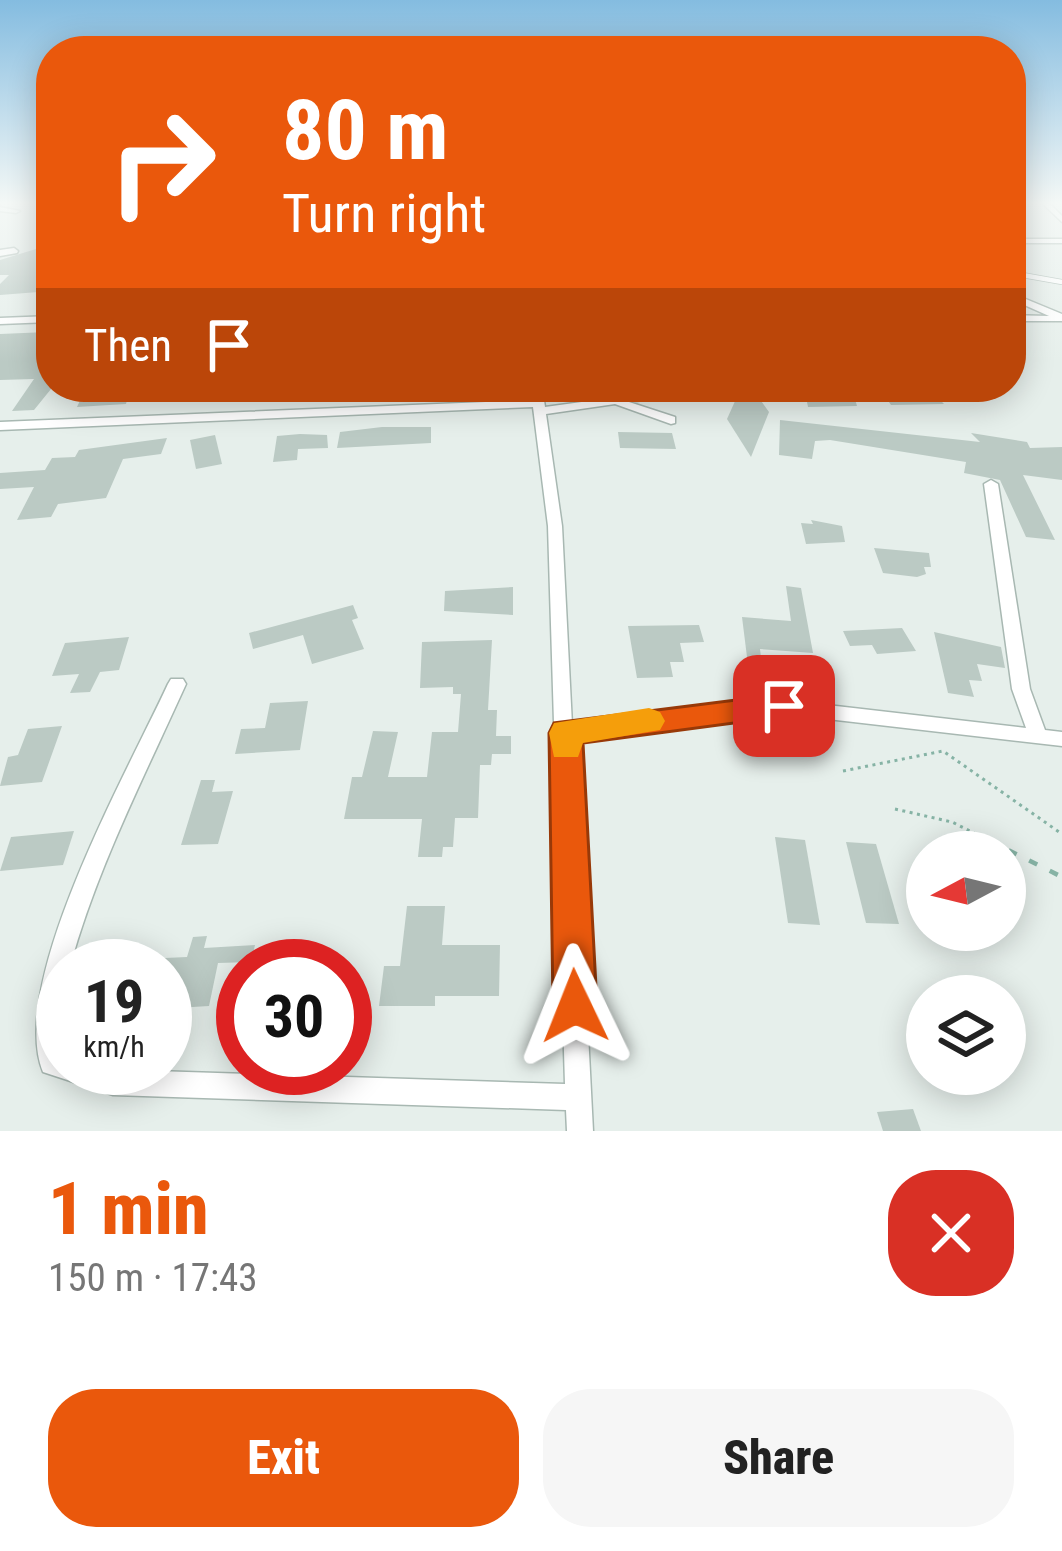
<!DOCTYPE html>
<meta charset="utf-8">
<style>
:root{--surface:#fff;--page:#f6f6f6;--text:#222;--muted:#767676;--accent:#ea580c}
body{margin:0;font-family:"Roboto Condensed",sans-serif;background:var(--page);color:var(--text);height:100vh;display:flex;flex-direction:column;font-size:45px;white-space:nowrap}
*{box-sizing:border-box;margin:0}
p{font-size:39px;color:var(--muted)}
.icon{flex:none;width:66px;height:66px;fill:none;stroke:currentColor;stroke-width:2;stroke-linecap:round;stroke-linejoin:round}
.map{position:relative;height:1131px;overflow:hidden}
.panel{display:flex;flex-direction:column;background:var(--surface);flex:1}
.panel>*{flex:none}
.guide{position:absolute;left:36px;top:36px;width:990px;height:366px;border-radius:48px;box-shadow:0 6px 30px #0003;background:#ea580c;color:#fff;overflow:hidden}
.needle{width:78px;rotate:263deg}
.fabs{position:absolute;left:906px;top:831px;display:grid;gap:24px}
.fabs a{display:grid;place-items:center;width:120px;height:120px;border-radius:50%;background:var(--surface);box-shadow:0 6px 30px #0003;font-size:60px}
.speed{position:absolute;left:36px;top:939px;display:flex;gap:24px;font-size:60px;font-weight:700;text-align:center}
.speed>*{display:grid;place-content:center;width:156px;height:156px;border-radius:50%;background:var(--surface);box-shadow:0 6px 30px #0003;line-height:1}
.speed small{font-size:30px;font-weight:400}
.speed .limit{border:18px solid #d22;background:#fff;color:#111}
.pin{position:absolute;display:grid;place-items:center;width:102px;height:102px;color:#fff;margin:-51px;border-radius:24px;box-shadow:0 6px 18px #0006}
.me{position:absolute;width:132px;margin:-66px;rotate:358deg;stroke-linejoin:round;filter:drop-shadow(0 0 9px #0008)}
.turn{display:flex;align-items:center;gap:42px;height:252px;padding:0 48px;font-size:54px}
.turn .icon{width:156px;height:156px;stroke-width:2.5}
.turn b{display:block;font-size:84px;line-height:102px}
.then{display:flex;align-items:center;height:114px;padding:0 48px;background:#0003;gap:24px;font-size:45px}
.round{display:grid;place-items:center;flex:none;width:126px;height:126px;border-radius:48px;background:var(--page)}
.summary{display:flex;align-items:center;justify-content:space-between;height:204px;padding:0 48px}
h1{font-size:72px;font-weight:800;line-height:90px;color:var(--accent)}
.button{display:flex;gap:24px;margin-top:auto;padding:24px 48px}
.button a{flex:1;height:138px;border-radius:48px;background:var(--accent);color:#fff;font-size:48px;font-weight:800;line-height:138px;text-align:center}
.button a+a{background:var(--page);color:var(--text)}
.map>svg:first-child{display:block}
.building{fill:#bbcac4}
.lines{fill:none;stroke-linecap:round;stroke-linejoin:round}
.service-casing{stroke:#a8b8b2;stroke-width:6}
.minor-casing{stroke:#a8b8b2;stroke-width:3}
.path-far1{stroke:#86b3a5;stroke-width:3;stroke-dasharray:3 4.5;stroke-linecap:butt}
.path{stroke:#86b3a5;stroke-width:4.5;stroke-dasharray:9 14;stroke-linecap:butt}
.service{stroke:#fff;stroke-width:4.5}
.minor{fill:#fff;fill-rule:evenodd}
.route{fill:#ea580c;stroke:#983908;stroke-width:3}
.slow{fill:#f59e0b}
</style>
<div class="map">
<svg width="1062" height="1131" viewBox="0 0 1062 1131">
<rect width="100%" height="100%" fill="#e6efeb"/>
<g class="building">
<polygon points="36,249 51,258 51,291 0,295 0,284 9,275 0,275 0,260"/>
<polygon points="47,332 40,342 51,342 51,389 34,410 12,411 34,379 0,380 0,334"/>
<polygon points="107,387 130,387 126,404 77,407 84,392"/>
<polygon points="804,387 852,389 857,406 808,407"/>
<polygon points="929,388 944,404 891,405 882,392"/>
<polygon points="759,398 769,412 751,457 727,419 736,399"/>
<polygon points="780,420 980,442 971,433 1027,442 1030,448 1062,447 1062,480 1023,475 1055,540 1026,537 1000,480 964,473 966,462 830,440 815,441 812,459 779,455"/>
<polygon points="382,427 431,427 431,443 337,448 340,432"/>
<polygon points="618,432 672,433 676,449 620,448"/>
<polygon points="300,434 327,435 328,448 298,449 297,460 273,462 277,436"/>
<polygon points="215,435 222,464 196,469 190,440"/>
<polygon points="167,438 161,454 123,459 106,498 58,504 51,517 17,520 34,487 0,489 0,473 45,470 52,458 75,457 79,450"/>
<polygon points="811,520 842,526 845,542 806,544 801,523 813,524"/>
<polygon points="874,548 929,553 931,567 924,567 926,574 917,577 883,573"/>
<polygon points="786,586 801,588 813,653 760,649 763,674 749,673 742,617 791,621"/>
<polygon points="513,587 513,615 444,611 445,591"/>
<polygon points="353,605 358,618 352,620 364,649 312,664 303,635 253,649 249,633"/>
<polygon points="699,625 704,642 680,643 684,662 670,662 673,677 637,678 628,626"/>
<polygon points="902,628 916,651 877,654 872,645 850,646 843,631"/>
<polygon points="934,632 1001,647 1005,668 977,664 982,681 969,680 974,697 948,693"/>
<polygon points="129,637 119,670 100,672 90,692 70,693 79,674 52,676 65,643"/>
<polygon points="492,640 488,710 497,710 496,736 511,736 511,754 492,754 491,765 480,765 478,818 455,818 453,847 443,847 442,857 418,857 422,819 344,819 352,777 362,777 373,731 398,732 388,777 427,777 432,732 458,732 461,694 453,694 453,687 420,688 422,642"/>
<polygon points="308,701 300,750 235,754 241,729 265,728 270,703"/>
<polygon points="62,726 42,782 0,786 8,757 18,755 28,729"/>
<polygon points="201,780 215,780 212,792 233,791 218,844 181,845"/>
<polygon points="74,831 63,865 0,871 11,837"/>
<polygon points="775,837 805,840 820,925 788,923"/>
<polygon points="846,842 876,844 899,924 866,923"/>
<polygon points="407,906 445,906 442,945 500,945 499,996 435,996 435,1006 379,1006 384,966 400,966"/>
<polygon points="207,936 204,948 255,945 251,962 218,963 209,1006 176,1008 174,996 165,996 165,958 187,957 193,937"/>
<polygon points="913,1109 921,1131 883,1131 877,1112"/>
</g>
<g class="lines">
<defs>
<polyline id="service" points="1011,273 1062,282"/>
<g id="minor">
<polygon points="1043,204 1050,204 1062,216 1062,222"/>
<polygon points="0,207 20,211 16,213 0,211"/>
<rect x="1011" y="239" width="51" height="4"/>
<polygon points="14,248 18,251 17,253 0,256 0,250"/>
<polygon points="1011,293 1062,314 1062,321 1011,321 1011,315 1049,316 1011,299"/>
<polygon points="51,316 51,322 0,324 0,318"/>
<path d="M530,387H542L545,407L691,387H722L716,390L629,402L675,417V423L671,424L615,404L546,414L562,526L572,725L784,700L1026,728L1012,689L984,484L991,480L998,484L1030,689L1045,730L1062,732V746L784,714L573,739L593,1131H567L566,1110L113,1095L43,1072C7,984 129,769 168,684L171,679H183L186,684C144,777 97,868 70,966H63V1001L60,1026L63,1068L565,1084L548,526L533,407L0,430V422L532,400Z"/>
</g>
</defs>
<use href="#service" class="service-casing"/>
<use href="#minor" class="minor-casing"/>
<g class="path-far1">
<polyline points="843,771 943,751 1062,834"/>
<polyline points="895,809 952,822 994,843"/>
</g>
<polyline class="path" points="988,840 1062,877"/>
<use href="#service" class="service"/>
<use href="#minor" class="minor"/>
</g>
<linearGradient id="sky" x2="0" y2="1"><stop stop-color="#84bce0"/><stop offset="0.56" stop-color="#f4f8f6"/><stop offset="1" stop-color="#f4f8f6" stop-opacity="0"/></linearGradient>
<rect width="1062" height="362" fill="url(#sky)"/>
<polygon class="route" points="784,694 795,698 800,706 795,715 583,743 597,1006 591,1021 575,1028 560,1021 553,1006 549,733 554,723"/>
<polygon class="slow" points="649,708 660,712 665,721 660,730 583,743 578,757 554,757 549,733 554,723"/>
</svg>
<div class="fabs">
<a><svg class="needle" viewBox="-14 -14 28 28"><path d="M0-13l5 13h-10z" fill="#e53935"/><path d="M0 13l5-13h-10z" fill="#767676"/></svg></a>
<a><svg class="icon" aria-label="layers" viewBox="0 0 24 24"><path d="M12 4l9 5-9 5-9-5zM3 14l9 5 9-5"/></svg></a>
</div>
<div class="speed"><div>19<small>km/h</small></div><div class="limit">30</div></div>
<div class="pin" style="left:784px;top:706px;background:#d93025"><svg class="icon" aria-label="arrive" viewBox="0 0 24 24"><path d="M6 21V4h12l-3 4 3 4H6"/></svg></div>
<svg class="me" style="left:575px;top:1006px" viewBox="-20 -20 40 40"><path d="M0-17L14 15 0 8-14 15z" fill="#ea580c" stroke="#fff" stroke-width="4"/></svg>
<div class="guide">
<div class="turn"><svg class="icon" aria-label="right" viewBox="0 0 24 24"><path d="M7 20v-9h11M14 6l5 5-5 5"/></svg><div><b>80 m</b>Turn right</div></div>
<div class="then">Then<svg class="icon" aria-label="arrive" viewBox="0 0 24 24"><path d="M6 21V4h12l-3 4 3 4H6"/></svg></div>
</div>
</div>
<section class="panel">
<div class="summary"><div><h1>1 min</h1><p>150 m · 17:43</p></div><a class="round" style="background:#d93025;color:#fff"><svg class="icon" aria-label="close" viewBox="0 0 24 24"><path d="M6 6l12 12M18 6L6 18"/></svg></a></div>
<div class="button"><a>Exit</a><a>Share</a></div>
</section>
